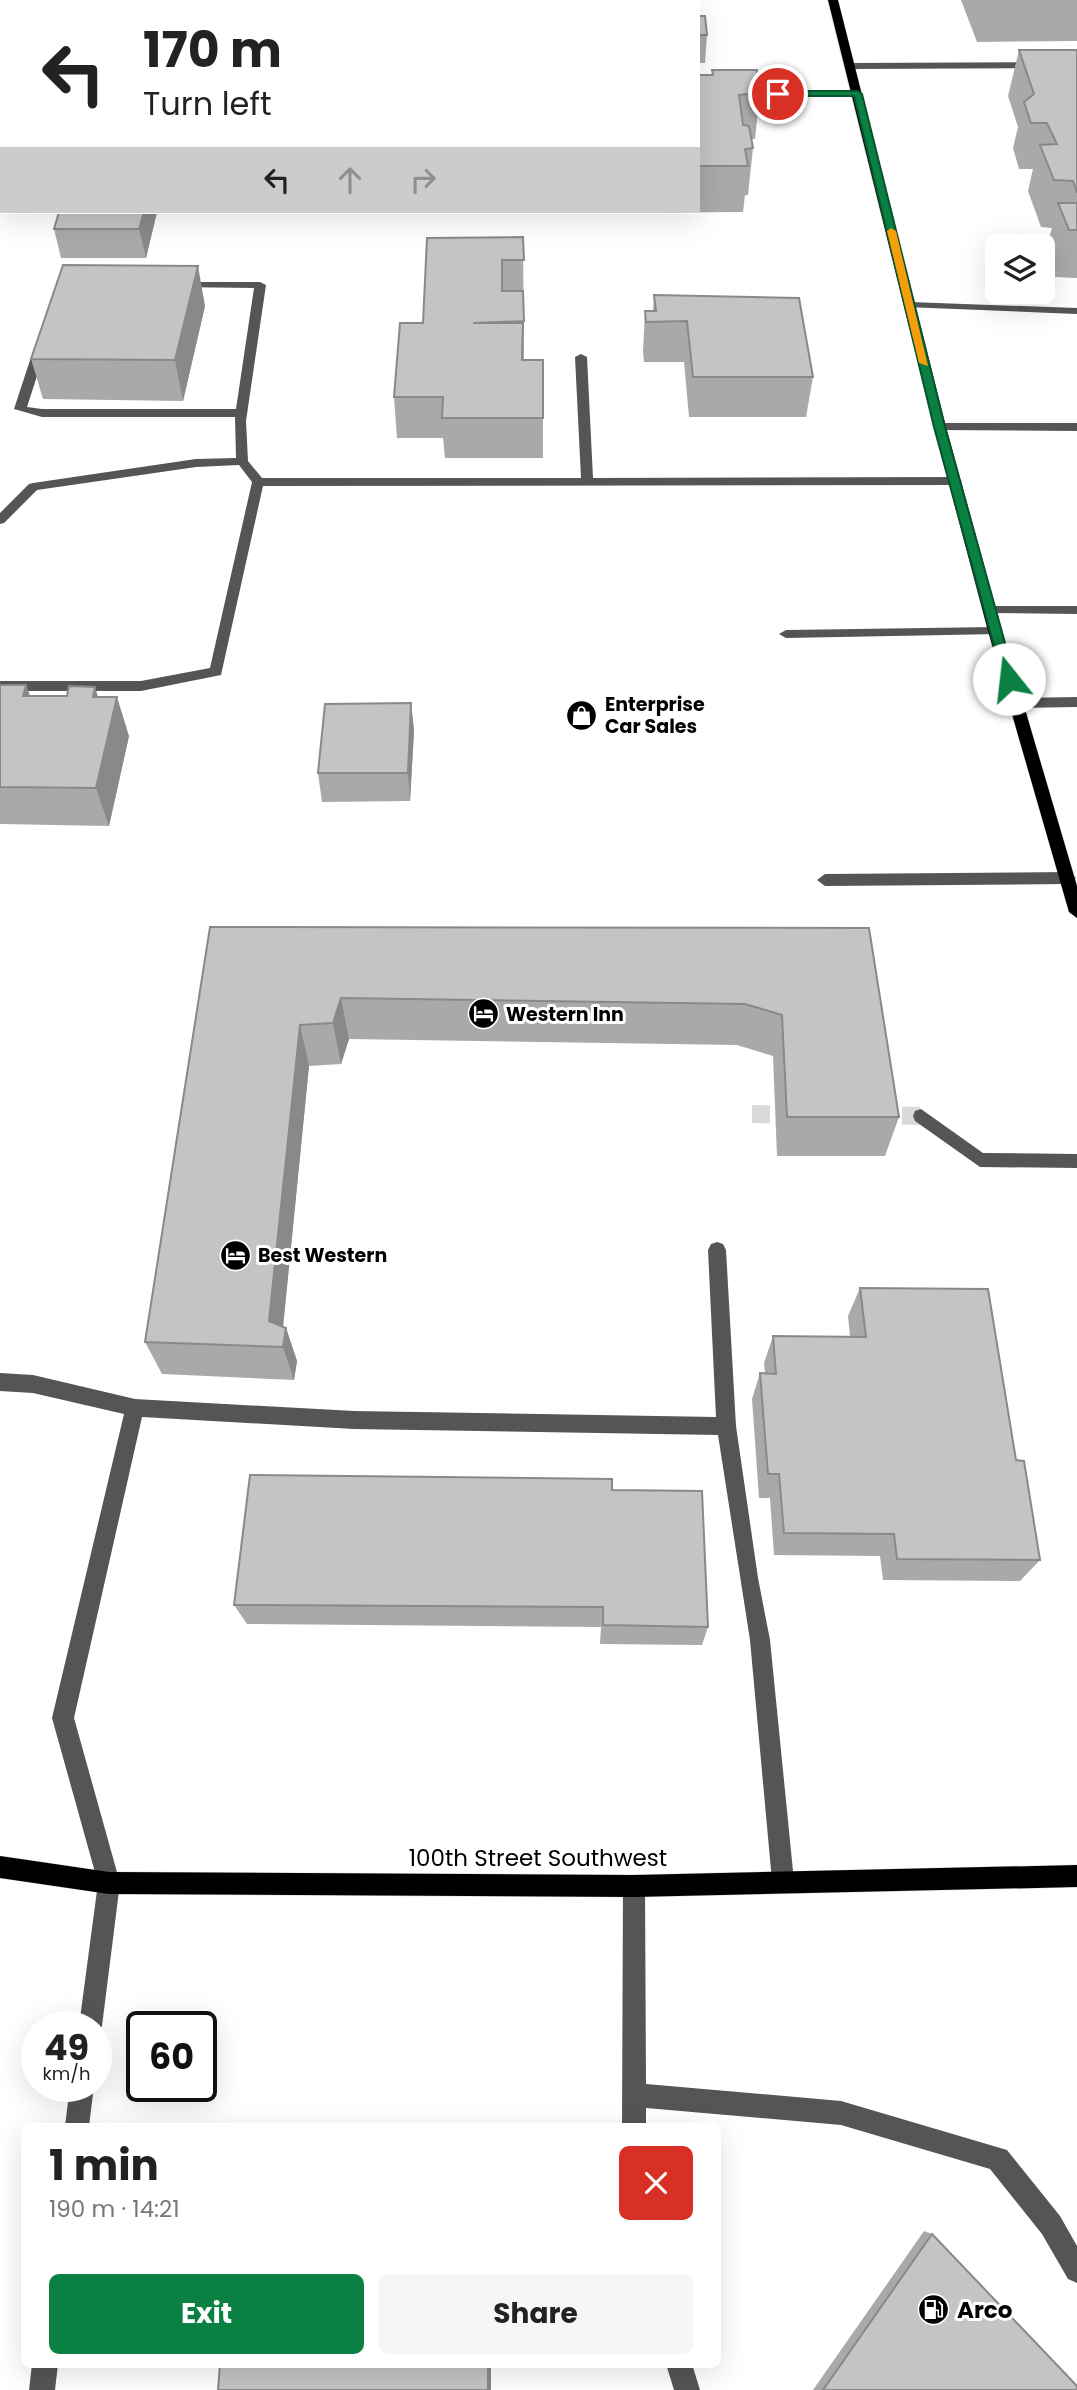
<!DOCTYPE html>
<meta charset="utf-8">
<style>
:root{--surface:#fff;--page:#f6f6f6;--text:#222;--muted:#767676;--accent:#0b8043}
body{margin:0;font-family:Poppins,sans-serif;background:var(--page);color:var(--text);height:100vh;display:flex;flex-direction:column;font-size:26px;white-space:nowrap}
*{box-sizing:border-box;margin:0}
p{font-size:23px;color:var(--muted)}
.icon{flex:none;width:38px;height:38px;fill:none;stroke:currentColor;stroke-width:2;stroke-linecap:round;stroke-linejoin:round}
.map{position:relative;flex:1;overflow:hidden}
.sheet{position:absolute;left:21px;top:2123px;width:700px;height:245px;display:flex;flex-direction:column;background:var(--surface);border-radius:10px;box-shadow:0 7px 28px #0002}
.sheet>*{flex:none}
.top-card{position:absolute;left:0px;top:0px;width:700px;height:214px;box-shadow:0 7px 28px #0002;background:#fff;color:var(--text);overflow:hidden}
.fabs{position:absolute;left:985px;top:234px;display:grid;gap:14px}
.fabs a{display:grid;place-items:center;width:70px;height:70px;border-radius:10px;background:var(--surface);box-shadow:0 7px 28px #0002;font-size:35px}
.speed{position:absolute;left:21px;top:2011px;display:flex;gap:14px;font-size:35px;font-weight:700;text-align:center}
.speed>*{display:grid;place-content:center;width:91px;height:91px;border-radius:50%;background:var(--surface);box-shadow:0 7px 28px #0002;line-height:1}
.speed small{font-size:18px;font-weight:400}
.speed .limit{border:4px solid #111;border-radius:10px;background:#fff;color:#111}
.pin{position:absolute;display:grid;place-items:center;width:60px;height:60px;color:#fff;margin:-30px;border:4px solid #fff;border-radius:50%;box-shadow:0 2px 7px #0007}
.me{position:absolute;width:77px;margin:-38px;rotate:344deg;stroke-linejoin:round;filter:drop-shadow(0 0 5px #0008)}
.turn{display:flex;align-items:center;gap:24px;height:147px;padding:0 28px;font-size:32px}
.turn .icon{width:91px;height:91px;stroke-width:2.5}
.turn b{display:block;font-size:49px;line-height:60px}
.lanes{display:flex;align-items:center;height:66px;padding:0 28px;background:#0003;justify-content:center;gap:35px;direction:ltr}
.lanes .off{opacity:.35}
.round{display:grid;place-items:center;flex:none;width:74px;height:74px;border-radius:10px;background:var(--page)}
.headline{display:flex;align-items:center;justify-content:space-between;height:119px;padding:0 28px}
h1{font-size:42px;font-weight:700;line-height:52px}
.action{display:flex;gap:14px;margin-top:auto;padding:14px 28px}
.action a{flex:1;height:80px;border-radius:10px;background:var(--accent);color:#fff;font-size:28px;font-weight:700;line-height:80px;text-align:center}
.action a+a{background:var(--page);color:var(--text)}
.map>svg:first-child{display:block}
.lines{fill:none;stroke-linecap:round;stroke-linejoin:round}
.minor-tunnel{stroke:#d9d9d9;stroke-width:18;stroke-dasharray:18 9;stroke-linecap:butt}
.major-casing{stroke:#dbdbdb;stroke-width:1}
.minor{fill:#555;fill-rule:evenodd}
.major{fill:#000;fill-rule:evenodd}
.wall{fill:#a9a9a9}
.shaded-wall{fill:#898989}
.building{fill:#c4c4c4;stroke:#898989;stroke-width:2}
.route{fill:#0b8043;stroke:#07532c;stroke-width:2}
.slow{fill:#f59e0b}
.labels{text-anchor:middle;stroke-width:6;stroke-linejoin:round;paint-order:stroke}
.poi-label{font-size:19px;font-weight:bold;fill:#000;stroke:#fff;text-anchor:start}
.near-street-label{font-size:23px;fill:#000;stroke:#fff}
.near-poi-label{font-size:23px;font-weight:bold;fill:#000;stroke:#fff;text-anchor:start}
</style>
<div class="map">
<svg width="1077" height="2390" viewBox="0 0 1077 2390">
<rect width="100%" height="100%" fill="#fff"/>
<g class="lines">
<g class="minor-tunnel">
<polyline points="752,1114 798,1115"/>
<polyline points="875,1115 921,1116"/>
</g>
<defs>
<g id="major">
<polygon points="828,0 838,0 946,427 1002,631 1077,886 1077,918 1069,912 988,631 934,427"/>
<polygon points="0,1856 109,1872 634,1875 1077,1865 1077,1887 634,1897 109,1894 0,1878"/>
</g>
</defs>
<use href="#major" class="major-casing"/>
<g class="minor">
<polygon points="256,0 266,0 256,2"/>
<polygon points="401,0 411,0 401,2"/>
<polygon points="1077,62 1077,68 851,69 846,66 851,63"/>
<polygon points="698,91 858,91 863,94 858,97 698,97"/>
<polygon points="179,282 260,282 266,285 246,421 248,461 262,478 581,478 575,357 581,354 587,357 593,478 956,477 962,481 956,485 263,486 221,675 141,691 0,691 0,681 141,681 210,668 252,482 239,465 196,467 37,490 4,523 0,524 0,513 29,484 33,483 196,459 236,458 235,417 42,417 14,409 34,348 40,345 46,348 27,407 42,409 236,409 254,288 175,287 173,285"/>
<polygon points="910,302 1077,308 1077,314 906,307 906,303"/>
<polygon points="940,423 1077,423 1077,431 936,430 936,424"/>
<polygon points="990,606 1077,606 1077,614 985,613 985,607"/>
<polygon points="995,627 1002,631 1000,634 786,638 779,634 786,630"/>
<polygon points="1077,697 1077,707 1016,708 1009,703 1016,698"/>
<polygon points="1068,872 1076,878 1068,884 825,886 817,880 825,874"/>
<polygon points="921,1109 983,1153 1077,1154 1077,1168 980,1167 915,1121 913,1116 915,1111"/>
<polygon points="717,1242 723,1244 726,1250 736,1426 758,1578 770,1640 794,1881 791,1889 783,1892 775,1889 772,1881 750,1640 718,1435 354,1429 142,1417 74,1718 120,1883 102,2026 96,2035 96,2026 79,2026 98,1883 52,1718 124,1414 33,1393 0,1391 0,1373 33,1375 135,1399 354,1411 716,1417 708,1250 711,1244"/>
<polygon points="634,1875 642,1878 645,1886 646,2084 841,2101 1007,2150 1060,2216 1077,2246 1077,2283 1068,2279 1042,2234 990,2169 841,2125 646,2108 646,2126 622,2126 623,1886 626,1878"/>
<polygon points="70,2086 94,2086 89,2126 65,2126"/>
<polygon points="32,2364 58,2364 55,2390 29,2390"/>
<polygon points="666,2364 692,2364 700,2390 674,2390"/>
</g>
<use href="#major" class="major"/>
</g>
<g class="wall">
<polygon points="961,0 1077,0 1077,41 977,42"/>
<polygon points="698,16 707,35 705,63 698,63"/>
<polygon points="1019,50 1077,50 1077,278 1055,277 1045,250 1052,228 1041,227 1028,191 1033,169 1019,169 1013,148 1018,127 1008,96"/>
<polygon points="712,70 760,93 755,139 752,139 753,148 748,195 745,195 743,212 610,213 610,212 698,212 698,75 712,75"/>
<polygon points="59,212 157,212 146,258 61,258 54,229"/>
<polygon points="523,237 524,360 543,360 543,458 445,458 443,438 397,438 394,397 423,323"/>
<polygon points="654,295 813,377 806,417 689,417 684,362 644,362 643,351 645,311 653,311"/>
<polygon points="205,306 183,401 43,399 31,359"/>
<polygon points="0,685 26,685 30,696 98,697 129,736 109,826 0,824"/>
<polygon points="411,703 414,731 410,801 322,802 318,773"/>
<polygon points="210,927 869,928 899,1117 885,1156 777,1156 773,1056 737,1045 349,1039 341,1064 309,1066 283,1327 286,1328 297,1361 294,1380 162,1374 145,1342"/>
<polygon points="860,1288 1016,1460 1040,1560 1020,1581 883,1580 880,1556 774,1555 770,1498 759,1498 752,1399 760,1373 765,1373 764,1363 773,1336 850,1337 848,1316"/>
<polygon points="612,1490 708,1627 702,1645 600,1644 601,1627 247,1624 234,1605"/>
<polygon points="924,2231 932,2234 1077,2390 813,2390"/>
</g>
<g class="shaded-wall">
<polygon points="144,212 157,212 146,258 139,229"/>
<polygon points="198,266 205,306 183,401 175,360"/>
<polygon points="26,685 40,724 23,696"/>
<polygon points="95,687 107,726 93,697"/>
<polygon points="117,697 129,736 109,826 96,788"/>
<polygon points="411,703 414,731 410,801 408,773"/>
<polygon points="341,998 349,1039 341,1064 333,1023"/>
<polygon points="300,1025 309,1066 281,1347 269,1321"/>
<polygon points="286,1328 297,1361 294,1380 283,1347"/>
<rect x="488" y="2364" width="3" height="26"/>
</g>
<g class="building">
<polygon points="108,0 199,0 199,2 107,2"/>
<rect x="458" y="0" width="93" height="2"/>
<rect x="610" y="0" width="49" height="2"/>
<polygon points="698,16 705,16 707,35 698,35"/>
<polygon points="1019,50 1077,50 1077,193 1073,181 1054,180 1040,145 1057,144 1047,123 1031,123 1024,102 1034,94"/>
<polygon points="712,70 757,70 760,93 739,95 743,125 749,126 753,148 745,149 748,166 698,166 698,75 713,75"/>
<polygon points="1058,203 1077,203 1077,230 1069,230"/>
<polygon points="59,212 144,212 139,229 54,229"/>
<polygon points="523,237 524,260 502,260 502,291 523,291 524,321 473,323 523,323 522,360 543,360 543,418 442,418 443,397 394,397 400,323 423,323 427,238"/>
<polygon points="63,265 198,266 175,360 31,359"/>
<polygon points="654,295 799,298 813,377 693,377 687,321 646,322 645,311 656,311"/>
<polygon points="0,685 26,685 23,696 67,696 69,686 95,687 93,697 117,697 96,788 0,787"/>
<polygon points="411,703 408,773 318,773 325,704"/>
<polygon points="210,927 869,928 899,1117 787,1117 782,1015 745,1004 341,998 333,1023 300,1025 269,1321 286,1328 283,1347 145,1342"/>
<polygon points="860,1288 988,1289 1016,1460 1024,1461 1040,1560 897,1559 894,1534 784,1533 779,1474 768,1474 760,1373 776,1374 773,1336 866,1337"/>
<polygon points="250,1475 612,1479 612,1490 702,1491 708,1627 603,1625 603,1607 234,1605"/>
<polygon points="932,2234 1077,2386 1077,2390 823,2390"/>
<polygon points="220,2364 488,2364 488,2390 218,2390"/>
</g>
<polygon class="route" points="778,91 858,91 862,94 945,427 1015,679 1013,682 1004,682 1003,679 934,427 854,96 775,96 775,92"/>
<polygon class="slow" points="891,228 896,231 928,366 919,363 887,231"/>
<defs>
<symbol id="shop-disc" viewBox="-11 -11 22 22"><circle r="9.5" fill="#000" stroke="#fff"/><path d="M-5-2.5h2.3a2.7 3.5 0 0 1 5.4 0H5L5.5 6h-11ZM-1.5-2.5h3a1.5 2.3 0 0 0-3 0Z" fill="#fff"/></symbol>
<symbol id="hotel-disc" viewBox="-11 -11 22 22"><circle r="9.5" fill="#000" stroke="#fff"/><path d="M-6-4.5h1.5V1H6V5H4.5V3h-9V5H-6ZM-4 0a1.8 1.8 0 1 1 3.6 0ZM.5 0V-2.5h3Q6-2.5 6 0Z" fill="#fff"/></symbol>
<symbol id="fuel-disc" viewBox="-11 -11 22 22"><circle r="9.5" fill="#000" stroke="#fff"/><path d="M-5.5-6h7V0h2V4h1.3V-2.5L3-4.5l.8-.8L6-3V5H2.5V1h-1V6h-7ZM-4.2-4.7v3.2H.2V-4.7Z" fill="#fff"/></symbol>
</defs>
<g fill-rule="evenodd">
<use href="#shop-disc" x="564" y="698" width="35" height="35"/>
<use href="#hotel-disc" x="466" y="996" width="35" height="35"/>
<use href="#hotel-disc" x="218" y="1238" width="35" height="35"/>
<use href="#fuel-disc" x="916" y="2292" width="35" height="35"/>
</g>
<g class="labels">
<g class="poi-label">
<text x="605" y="711">Enterprise<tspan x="605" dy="22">Car Sales</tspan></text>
<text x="506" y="1021">Western Inn</text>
<text x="258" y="1262">Best Western</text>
</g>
<g class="near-street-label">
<text x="538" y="1866">100th Street Southwest</text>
</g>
<g class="near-poi-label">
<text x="957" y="2318">Arco</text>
</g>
</g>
</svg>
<div class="fabs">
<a><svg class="icon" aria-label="layers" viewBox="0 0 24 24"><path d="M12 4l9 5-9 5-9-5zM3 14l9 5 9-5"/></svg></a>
</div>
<div class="speed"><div>49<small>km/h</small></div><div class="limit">60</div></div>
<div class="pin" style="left:778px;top:94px;background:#d93025"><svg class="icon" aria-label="arrive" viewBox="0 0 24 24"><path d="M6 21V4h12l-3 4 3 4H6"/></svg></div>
<svg class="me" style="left:1009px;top:679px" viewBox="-20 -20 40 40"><circle r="19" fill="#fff"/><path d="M0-13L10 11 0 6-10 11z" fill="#0b8043"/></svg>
<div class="top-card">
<div class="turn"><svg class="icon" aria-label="left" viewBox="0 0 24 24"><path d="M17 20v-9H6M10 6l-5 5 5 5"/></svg><div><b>170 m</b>Turn left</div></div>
<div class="lanes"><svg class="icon" aria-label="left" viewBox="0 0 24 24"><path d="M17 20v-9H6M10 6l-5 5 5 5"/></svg><svg class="icon off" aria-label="ahead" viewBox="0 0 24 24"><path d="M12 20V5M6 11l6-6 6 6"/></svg><svg class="icon off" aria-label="right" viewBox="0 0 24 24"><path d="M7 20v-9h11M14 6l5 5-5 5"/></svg></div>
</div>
<section class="sheet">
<div class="headline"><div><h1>1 min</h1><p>190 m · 14:21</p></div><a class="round" style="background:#d93025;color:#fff"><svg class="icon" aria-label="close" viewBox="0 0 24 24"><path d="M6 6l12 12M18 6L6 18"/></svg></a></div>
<div class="action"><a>Exit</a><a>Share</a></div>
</section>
</div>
